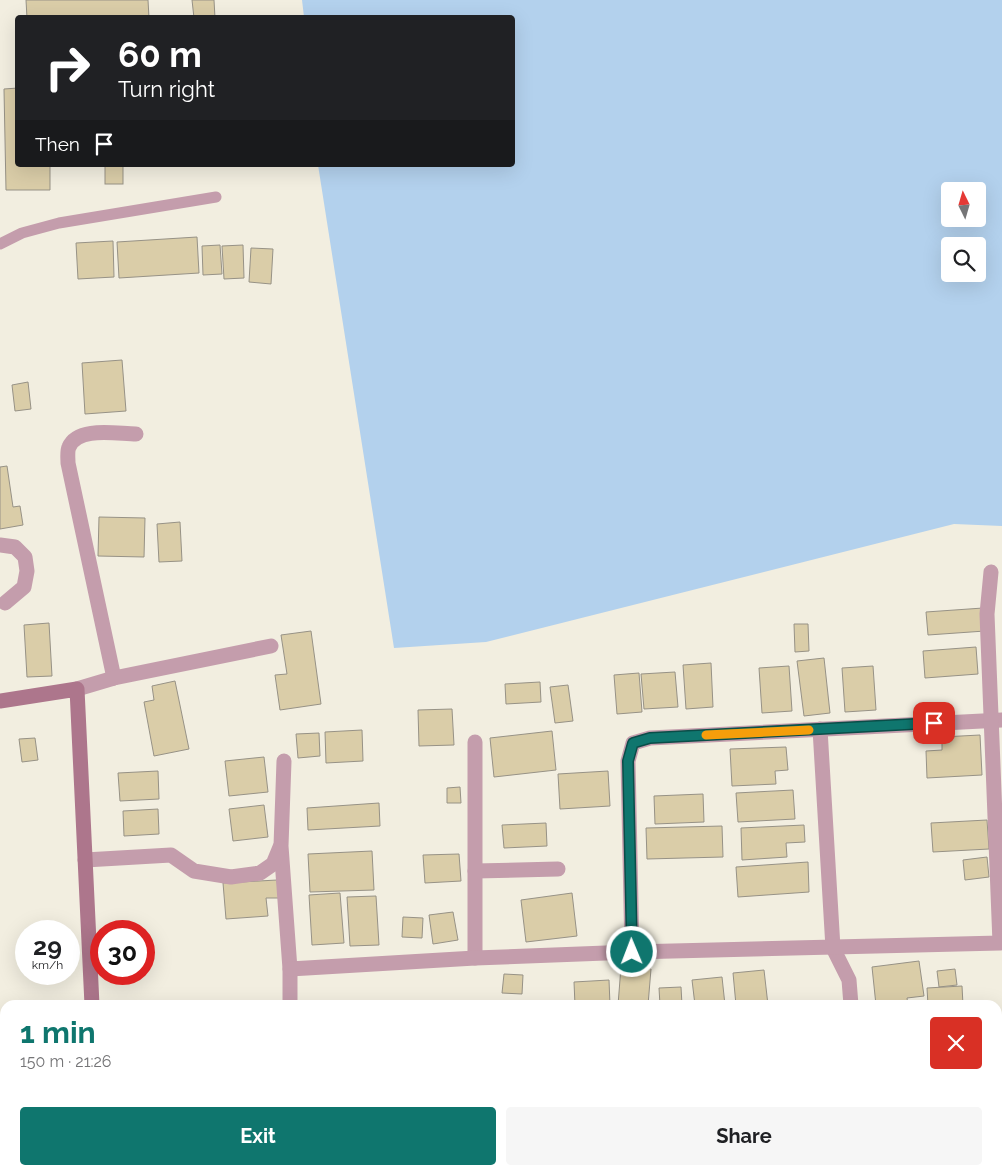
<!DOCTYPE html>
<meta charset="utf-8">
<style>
:root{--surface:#fff;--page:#f6f6f6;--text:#202124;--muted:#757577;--accent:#0f766e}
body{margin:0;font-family:Raleway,sans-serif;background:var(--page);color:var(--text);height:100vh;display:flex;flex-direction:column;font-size:19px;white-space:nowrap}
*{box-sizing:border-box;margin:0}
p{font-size:16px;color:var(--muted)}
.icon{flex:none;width:28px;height:28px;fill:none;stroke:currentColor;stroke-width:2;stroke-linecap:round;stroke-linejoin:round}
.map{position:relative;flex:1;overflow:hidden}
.details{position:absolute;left:0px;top:1000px;width:1002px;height:175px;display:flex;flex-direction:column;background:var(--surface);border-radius:15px 15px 0 0;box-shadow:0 5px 20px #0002}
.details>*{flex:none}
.hud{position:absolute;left:15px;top:15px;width:500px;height:152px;border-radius:5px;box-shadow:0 5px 20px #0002;background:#202124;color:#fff;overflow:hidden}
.needle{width:32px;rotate:355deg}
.controls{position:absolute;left:941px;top:182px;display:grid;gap:10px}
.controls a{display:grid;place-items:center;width:45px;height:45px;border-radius:5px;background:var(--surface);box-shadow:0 5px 20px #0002;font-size:25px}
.speed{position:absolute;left:15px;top:920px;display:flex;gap:10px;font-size:25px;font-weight:700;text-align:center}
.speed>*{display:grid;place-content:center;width:65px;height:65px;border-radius:50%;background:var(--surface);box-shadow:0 5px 20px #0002;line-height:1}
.speed small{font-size:12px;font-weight:400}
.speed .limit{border:8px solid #d22;background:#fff;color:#111}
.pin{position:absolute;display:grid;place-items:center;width:42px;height:42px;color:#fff;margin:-21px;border-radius:10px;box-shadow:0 2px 8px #0006}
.me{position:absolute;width:55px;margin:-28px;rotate:359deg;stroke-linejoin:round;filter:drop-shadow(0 0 4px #0008)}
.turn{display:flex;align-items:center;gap:18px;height:105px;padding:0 20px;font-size:22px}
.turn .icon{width:65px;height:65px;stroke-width:2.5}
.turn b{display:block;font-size:35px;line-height:42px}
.then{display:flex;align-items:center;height:48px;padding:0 20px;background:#0003;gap:10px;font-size:19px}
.round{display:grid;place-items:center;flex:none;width:52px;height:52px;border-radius:5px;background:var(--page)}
.summary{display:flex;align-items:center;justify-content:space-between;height:85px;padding:0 20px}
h1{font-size:30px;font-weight:700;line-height:38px;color:var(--accent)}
.cta{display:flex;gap:10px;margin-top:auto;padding:10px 20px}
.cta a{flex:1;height:58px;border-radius:5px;background:var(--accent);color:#fff;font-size:20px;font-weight:700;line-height:58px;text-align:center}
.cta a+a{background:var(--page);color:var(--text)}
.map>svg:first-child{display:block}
.water{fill:#b3d1ed;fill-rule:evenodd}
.building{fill:#dacda8;stroke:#979286}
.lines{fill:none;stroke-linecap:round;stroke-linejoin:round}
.lane{stroke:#c49dac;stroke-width:11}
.street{stroke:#c49dac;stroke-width:15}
.secondary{stroke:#ad768c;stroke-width:15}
.route-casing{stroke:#0a4d48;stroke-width:12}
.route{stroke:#0f766e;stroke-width:9}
.slow{stroke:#f59e0b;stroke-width:9}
</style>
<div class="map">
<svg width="1002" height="1175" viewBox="0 0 1002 1175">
<rect width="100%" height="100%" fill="#f2eee0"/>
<path class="water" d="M302,0H1002V526L954,524L486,642L394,648L318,165H512V18L304,17ZM950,191H978V219H950ZM950,246H978V274H950Z"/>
<g class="building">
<polygon points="26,0 148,0 149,18 27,18"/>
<polygon points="192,0 214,0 215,18 194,18"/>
<polygon points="18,88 18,165 50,165 50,190 6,190 4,89"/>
<rect x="105" y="165" width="18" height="19"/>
<polygon points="197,237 199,273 119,278 117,242"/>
<polygon points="113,241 114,277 78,279 76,243"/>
<polygon points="220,245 222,274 203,275 202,246"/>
<polygon points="243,245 244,278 224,279 222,246"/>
<polygon points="251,248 273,249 271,284 249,282"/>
<polygon points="122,360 126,411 85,414 82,363"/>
<polygon points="28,382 31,409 15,411 12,385"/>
<polygon points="7,466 13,507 20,506 23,525 0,529 0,467"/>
<polygon points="99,517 145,518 144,557 98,556"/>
<polygon points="180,522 182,561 159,562 157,524"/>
<polygon points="983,608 985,631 928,635 926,612"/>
<polygon points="49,623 52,676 27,677 24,625"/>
<polygon points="794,624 808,624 809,651 795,652"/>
<polygon points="311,631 321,704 280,710 275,675 287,674 281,635"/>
<polygon points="976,647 978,674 925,678 923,651"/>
<polygon points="824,658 830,713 804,716 797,661"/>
<polygon points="711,663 713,707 686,709 683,665"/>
<polygon points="789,666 792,711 762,713 759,668"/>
<polygon points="873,666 876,710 845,712 842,668"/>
<polygon points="675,672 678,707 644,709 641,674"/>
<polygon points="639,673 642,712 617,714 614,675"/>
<polygon points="175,681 189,749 154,756 144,702 154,700 152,686"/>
<polygon points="540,682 541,702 506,704 505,684"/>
<polygon points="568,685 573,721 555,723 550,687"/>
<polygon points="452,709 454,745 419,746 418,710"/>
<polygon points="362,730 363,761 326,763 325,732"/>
<polygon points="552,731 556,770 494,777 490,738"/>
<polygon points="319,733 320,756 298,758 296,734"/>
<polygon points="980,735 982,775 927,778 926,751 942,750 942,737"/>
<polygon points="35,738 38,760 22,762 19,739"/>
<polygon points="786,747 788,770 775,771 776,784 732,786 730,749"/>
<polygon points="264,757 268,792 229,796 225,761"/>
<polygon points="158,771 159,799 120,801 118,773"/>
<polygon points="608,771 610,806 560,809 558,774"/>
<polygon points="460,787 461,803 447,803 447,788"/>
<polygon points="793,790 795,819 738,822 736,793"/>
<polygon points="703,794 704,822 655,824 654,796"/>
<polygon points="379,803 380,826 308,830 307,808"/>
<polygon points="264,805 268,837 233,841 229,809"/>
<polygon points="158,809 159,834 124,836 123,811"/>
<polygon points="987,820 989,849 933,852 931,823"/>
<polygon points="546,823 547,846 504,848 502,825"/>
<polygon points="804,825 805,842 786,843 787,857 742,860 741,828"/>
<polygon points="722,826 723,857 647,859 646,828"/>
<polygon points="372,851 374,890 310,892 308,854"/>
<polygon points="459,854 461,881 425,883 423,855"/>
<polygon points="987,857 989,877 965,880 963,860"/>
<polygon points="808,862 809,892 738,897 736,867"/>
<polygon points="277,880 279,898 266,898 268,916 226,919 223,883"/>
<polygon points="340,893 344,943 312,945 309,895"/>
<polygon points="572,893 577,936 526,942 521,900"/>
<polygon points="376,896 379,945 350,946 347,897"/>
<polygon points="453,912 458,940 433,944 429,915"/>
<polygon points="403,917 423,918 422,938 402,937"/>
<polygon points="919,961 924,996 907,998 908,1005 876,1005 872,967"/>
<polygon points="621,967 651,969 648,1005 618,1005"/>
<polygon points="955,969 957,985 939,987 937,971"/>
<polygon points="764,970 768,1005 736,1005 733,973"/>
<polygon points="504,974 523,975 522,994 502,993"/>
<polygon points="722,977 725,1005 695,1005 692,980"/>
<polygon points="609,980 610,1005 575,1005 574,982"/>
<polygon points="962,986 963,1005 928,1005 927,988"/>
<polygon points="681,987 682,1005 660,1005 659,988"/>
<polygon points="528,1001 529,1005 497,1005 497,1003"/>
<polygon points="1002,1163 1002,1175 980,1175 979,1170 998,1170 998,1164"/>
<polygon points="484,1170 502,1172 502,1175 484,1175"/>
<polygon points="531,1170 563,1170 564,1175 532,1175"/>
<polygon points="767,1170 814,1170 814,1175 768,1175"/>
<rect x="941" y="1170" width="32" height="5"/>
<polygon points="453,1172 481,1172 481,1175 452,1175"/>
</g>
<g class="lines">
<polyline class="lane" points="0,244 22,233 59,223 216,197"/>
<g class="street">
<polyline points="0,545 15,547 25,557 27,571 24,587 5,603"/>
<path d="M114,678L68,463C68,458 67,451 69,447C78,426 117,434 136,434"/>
<polyline points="77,689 114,678 271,646"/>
<polyline points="820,729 833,948 849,980 851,1005"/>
<polyline points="284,761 281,846 290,969 290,1005"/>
<polyline points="85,860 171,855 194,871 231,877 260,873 273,864 280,847"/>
<polyline points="475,871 558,869"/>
<polyline points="632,952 628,761 633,743 650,738 1002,720"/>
<polyline points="475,958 475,742"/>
<polyline points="290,969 475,958 632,952 1000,943 987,614 991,572"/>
</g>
<g class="secondary">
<polyline points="0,701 77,689 92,1005"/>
<polyline points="998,1141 1002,1141"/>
<polyline points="101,1170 101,1175"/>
<polyline points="0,1173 36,1170"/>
<polyline points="858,1175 858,1170"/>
</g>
</g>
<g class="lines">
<defs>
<polyline id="route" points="632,952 628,761 633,743 650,738 934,723"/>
</defs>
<use href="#route" class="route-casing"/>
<use href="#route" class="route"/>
<polyline class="slow" points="706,735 809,730"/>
</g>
</svg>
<div class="controls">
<a><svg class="needle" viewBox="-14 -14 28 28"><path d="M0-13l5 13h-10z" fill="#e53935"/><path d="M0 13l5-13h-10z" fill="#757577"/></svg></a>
<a><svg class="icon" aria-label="search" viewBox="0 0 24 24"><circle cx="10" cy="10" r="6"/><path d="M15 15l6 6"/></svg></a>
</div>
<div class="speed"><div>29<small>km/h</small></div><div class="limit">30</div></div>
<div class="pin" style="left:934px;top:723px;background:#d93025"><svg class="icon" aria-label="arrive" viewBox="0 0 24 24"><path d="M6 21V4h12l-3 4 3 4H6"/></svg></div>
<svg class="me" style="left:632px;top:952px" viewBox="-20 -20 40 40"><circle r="17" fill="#0f766e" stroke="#fff" stroke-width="3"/><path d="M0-11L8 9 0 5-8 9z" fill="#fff"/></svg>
<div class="hud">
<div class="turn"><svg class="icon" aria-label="right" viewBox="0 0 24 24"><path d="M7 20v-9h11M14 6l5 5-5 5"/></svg><div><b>60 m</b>Turn right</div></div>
<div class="then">Then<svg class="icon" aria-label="arrive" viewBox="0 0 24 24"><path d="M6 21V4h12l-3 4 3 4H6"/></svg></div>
</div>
<section class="details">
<div class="summary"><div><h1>1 min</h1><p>150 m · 21:26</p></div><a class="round" style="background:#d93025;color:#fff"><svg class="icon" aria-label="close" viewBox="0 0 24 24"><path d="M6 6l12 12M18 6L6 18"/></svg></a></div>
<div class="cta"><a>Exit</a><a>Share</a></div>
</section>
</div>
